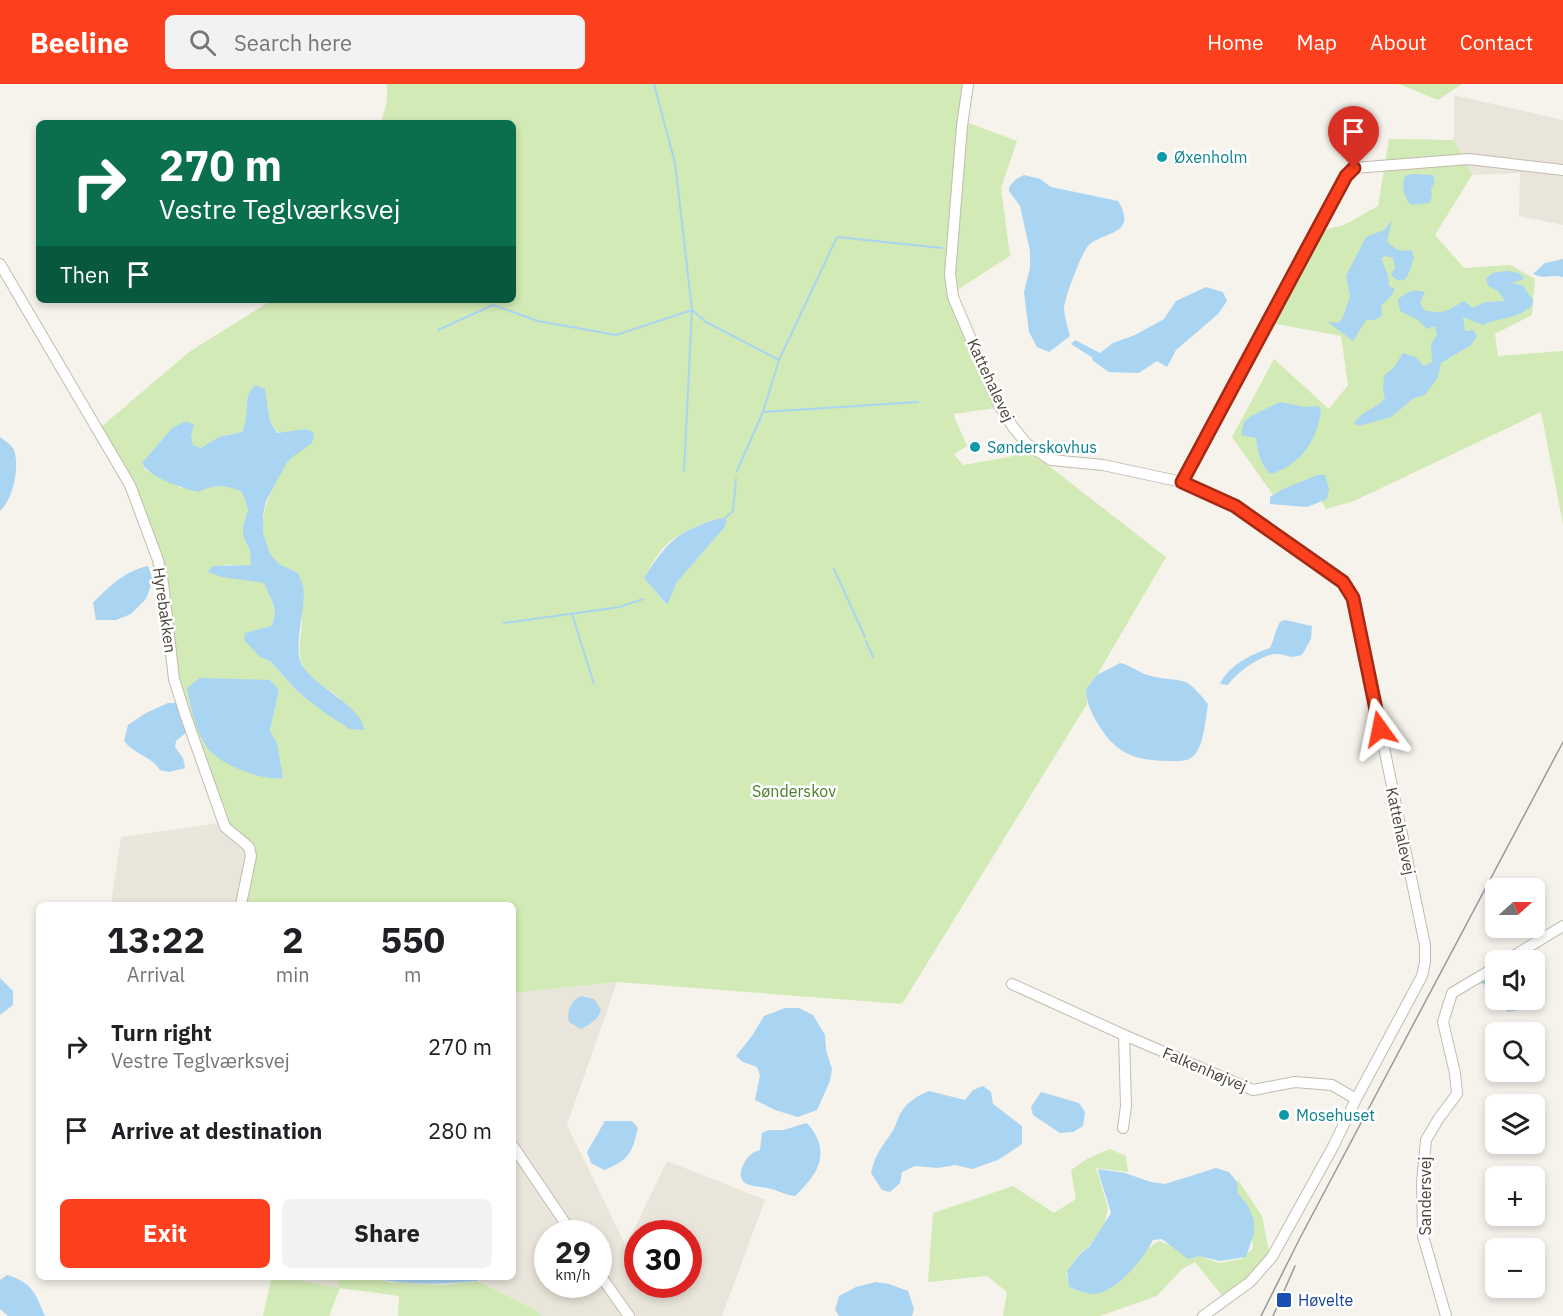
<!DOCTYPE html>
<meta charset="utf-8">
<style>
:root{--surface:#fff;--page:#f2f2f2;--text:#202124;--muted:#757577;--accent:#fc3f1d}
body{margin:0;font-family:"IBM Plex Sans",sans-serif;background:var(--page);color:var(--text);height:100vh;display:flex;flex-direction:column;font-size:22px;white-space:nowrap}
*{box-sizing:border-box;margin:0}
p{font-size:20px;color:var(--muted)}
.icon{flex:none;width:33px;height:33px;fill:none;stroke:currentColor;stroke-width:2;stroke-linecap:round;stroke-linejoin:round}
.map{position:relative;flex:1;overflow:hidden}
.panel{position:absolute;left:36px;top:818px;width:480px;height:378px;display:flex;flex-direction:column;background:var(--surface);border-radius:9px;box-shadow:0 3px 9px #0003}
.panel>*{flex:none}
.banner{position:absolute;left:36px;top:36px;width:480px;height:183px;border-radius:9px;box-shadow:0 3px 9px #0003;background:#0b6e4f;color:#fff;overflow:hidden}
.needle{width:39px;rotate:69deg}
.controls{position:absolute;left:1485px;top:794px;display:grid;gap:12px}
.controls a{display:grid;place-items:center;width:60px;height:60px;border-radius:9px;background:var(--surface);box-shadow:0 3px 9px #0003;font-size:30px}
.speed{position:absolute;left:534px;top:1136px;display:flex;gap:12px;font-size:30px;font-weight:700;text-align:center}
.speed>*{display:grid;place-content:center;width:78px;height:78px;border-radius:50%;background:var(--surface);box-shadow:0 3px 9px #0003;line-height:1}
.speed small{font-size:15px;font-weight:400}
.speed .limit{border:9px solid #d22;background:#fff;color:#111}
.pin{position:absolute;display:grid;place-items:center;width:51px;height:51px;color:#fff;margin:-62px -26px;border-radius:50% 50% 50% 0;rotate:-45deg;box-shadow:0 0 6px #0007}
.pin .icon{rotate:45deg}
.me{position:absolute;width:66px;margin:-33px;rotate:348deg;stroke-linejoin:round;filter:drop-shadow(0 0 4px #0008)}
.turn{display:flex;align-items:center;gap:21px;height:126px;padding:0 24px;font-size:27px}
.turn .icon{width:78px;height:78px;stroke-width:2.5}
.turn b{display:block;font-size:42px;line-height:51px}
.then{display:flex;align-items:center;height:57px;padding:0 24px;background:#0003;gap:12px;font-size:22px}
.eta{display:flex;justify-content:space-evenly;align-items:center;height:102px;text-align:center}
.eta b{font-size:36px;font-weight:700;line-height:42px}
.button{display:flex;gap:12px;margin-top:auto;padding:12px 24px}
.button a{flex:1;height:69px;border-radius:9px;background:var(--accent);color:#fff;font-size:24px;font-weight:700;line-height:69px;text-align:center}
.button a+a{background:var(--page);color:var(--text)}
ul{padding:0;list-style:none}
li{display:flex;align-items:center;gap:18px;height:84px;padding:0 24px}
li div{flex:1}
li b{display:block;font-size:22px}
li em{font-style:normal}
header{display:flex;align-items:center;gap:36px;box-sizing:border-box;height:84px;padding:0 30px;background:var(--accent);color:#fff}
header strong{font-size:28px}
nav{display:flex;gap:33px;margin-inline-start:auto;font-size:21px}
.search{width:420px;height:54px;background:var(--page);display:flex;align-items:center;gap:15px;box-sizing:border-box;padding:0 21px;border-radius:9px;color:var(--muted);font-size:22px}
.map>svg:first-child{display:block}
.residential{fill:#eae5da;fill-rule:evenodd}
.green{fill:#d2eab5;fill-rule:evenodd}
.water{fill:#a9d4f2}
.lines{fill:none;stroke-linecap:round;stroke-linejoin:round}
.stream{stroke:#a9d4f2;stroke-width:2}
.minor-casing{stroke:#c2bbae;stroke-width:12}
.minor{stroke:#fff;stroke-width:10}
.tram{stroke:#9a9a9a;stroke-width:1.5}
.route-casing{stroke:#a42913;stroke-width:15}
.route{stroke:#fc3f1d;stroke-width:10}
.culture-dot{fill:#0f9aa8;stroke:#fff;stroke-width:2}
.transit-dot{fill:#1a4fb4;stroke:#fff;stroke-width:2}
.labels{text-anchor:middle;stroke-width:5;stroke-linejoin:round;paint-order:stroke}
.culture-label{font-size:16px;fill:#0d838f;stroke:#fff;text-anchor:start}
.street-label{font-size:16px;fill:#4b4439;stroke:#fff}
.park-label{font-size:16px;fill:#4a7f2a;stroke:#fff}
.transit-label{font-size:16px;fill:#164399;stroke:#fff;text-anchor:start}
</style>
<header>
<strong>Beeline</strong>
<div class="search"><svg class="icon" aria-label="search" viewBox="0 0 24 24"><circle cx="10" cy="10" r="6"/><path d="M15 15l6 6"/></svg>Search here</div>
<nav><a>Home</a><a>Map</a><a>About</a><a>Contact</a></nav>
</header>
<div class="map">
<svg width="1563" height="1232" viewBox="0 0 1563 1232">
<rect width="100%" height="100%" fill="#f6f3ec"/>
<g class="residential">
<polygon points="1454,11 1563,36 1563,141 1519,132 1520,89 1472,91 1454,56"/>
<polygon points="226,738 251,762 243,820 111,820 121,753"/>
<path d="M617,898L567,1041L626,1162L667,1077L765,1116L722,1232H543L530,1223L477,1197L478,1193L513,1192V909ZM548,1149H598V1200H548ZM638,1149H688V1200H638Z"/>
<polygon points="282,1193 337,1193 339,1204"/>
</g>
<g class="green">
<path d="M387,0H967L958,35L1017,57L1001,104L1010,172L948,212L996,324L953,330L967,362L954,370L963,381L1009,373L1027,365L1166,473L1097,591L1086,605L1087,620L902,920L617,898L513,909V820H243L251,762L226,738L175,584L161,476L101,343L189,268L272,216H513V39H381L387,17ZM265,305L270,337L278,349L306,345C288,378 237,445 277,479C283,483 291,486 298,489C299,504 302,521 302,536C301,555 294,575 309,590C321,603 338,609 348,624L325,629L298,608L270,577L260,573L245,556L246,549L271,542C279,526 270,514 264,499L220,481H251L250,467L243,452V442L248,426L242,408L229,402L181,404L145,386L142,379L172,344L191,351L193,361L202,364L219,353L242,348L247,337L246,319ZM720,434L724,444L677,498L666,521L644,494C650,484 656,471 665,462C679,448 702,439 720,434ZM201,594L279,606L270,648L283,693L214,671L204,660L189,616Z"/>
<polygon points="1399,0 1462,0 1438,16"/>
<polygon points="1389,55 1454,56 1472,91 1435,151 1464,184 1510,181 1535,195 1532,231 1495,250 1498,272 1563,267 1563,440 1541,328 1354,417 1326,425 1308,395 1273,411 1232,353 1274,275 1329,325 1348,301 1341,252 1271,239 1324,146 1344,141 1378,122"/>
<path d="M1110,1065L1126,1072L1128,1088L1096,1084L1108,1124L1104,1141L1091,1160L1078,1171L1066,1189L1070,1204C1122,1225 1125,1175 1159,1157L1219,1179L1242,1175L1253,1164L1246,1121L1231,1104L1238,1096L1262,1132L1271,1178L1224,1214L1195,1178L1182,1185L1157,1212L1100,1232H1003L1007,1208L987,1192L928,1198L933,1129L1013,1102L1054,1129L1076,1115L1071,1086L1087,1075Z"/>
<polygon points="272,1192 282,1193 339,1204 337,1193 366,1193 390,1198 443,1201 477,1197 530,1223 543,1232 398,1232 399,1212 340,1204 329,1232 263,1232"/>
</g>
<g class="water">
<path d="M1412,90L1433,91L1435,98L1431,104L1432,111L1430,119L1411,121C1404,112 1401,104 1405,92Z"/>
<path d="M1024,91L1040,95L1051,103L1118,117C1140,152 1099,148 1088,162C1081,170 1065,213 1064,224C1064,232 1068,243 1070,252L1049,268L1037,263L1029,248L1024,208L1030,184V167L1020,122L1009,107V103L1016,95Z"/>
<path d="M1392,137L1387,157C1395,166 1400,168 1412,166L1414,174C1409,187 1407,206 1391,191L1395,184L1393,174L1386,172L1381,174L1388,191L1389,202L1395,205L1391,212L1381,222L1382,232L1374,236H1366L1353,257L1328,238L1339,239L1343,233L1350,212L1346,192L1366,153L1384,146Z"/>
<path d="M1563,175V193C1552,190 1545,196 1533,190L1545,179Z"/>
<path d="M1507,187L1520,189L1524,195L1512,199L1523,202L1533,216L1532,222C1513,237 1502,232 1483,241L1463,233L1465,247L1474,246L1477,252L1471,261L1441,279L1438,293L1425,311L1414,314L1391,333L1359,342L1354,339C1362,327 1375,325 1385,315L1383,305L1384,292L1394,283L1403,269L1415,273L1424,282L1432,278L1431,260L1437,251L1435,242L1427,245L1418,236L1400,227L1398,215C1408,208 1412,204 1425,208L1420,219L1424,226C1444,231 1448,226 1464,217L1473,224L1485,218L1505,217L1498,207L1488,202L1486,195L1492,189Z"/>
<polygon points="1206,203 1223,208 1227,217 1218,230 1176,266 1167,283 1157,277 1139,289 1109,288 1092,276 1093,274 1071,260 1075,256 1100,269 1113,259 1135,251 1164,235 1176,217"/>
<path d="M255,301L265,305L270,337L277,349L306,345L314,349L312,359L291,374L286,380L266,417L263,431V449L270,470L279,480L298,489C299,493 302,498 303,502C307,523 292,563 302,581C315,603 363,623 364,646L350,645L325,629L298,608L270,577L260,573L244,556L245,549L271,542C280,526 270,514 264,499L222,493L208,488L212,482L251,481L250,467L243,452V442L248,426L242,408C227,401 214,400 199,408C184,405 148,393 142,379L172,344L186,337L194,341L191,351L193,361L201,364L219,353L242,348C251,330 241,314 255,301Z"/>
<path d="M1280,318L1305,323L1318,322L1321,325C1318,356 1300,382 1270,390C1260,379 1258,368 1256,354L1241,351L1244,338L1251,332Z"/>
<path d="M0,353C5,357 12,361 14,366C20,382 13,416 0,427Z"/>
<polygon points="1317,391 1325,391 1329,405 1327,415 1307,423 1270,420 1270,413 1283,405"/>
<path d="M721,434L727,436L724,444L677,498L667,521L644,494C667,458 678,446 721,434Z"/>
<path d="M148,482L153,496L146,515L131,530L116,536H96L93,519C109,502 125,487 148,482Z"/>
<path d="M1285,536L1312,542L1311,555L1302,571C1289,575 1289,571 1278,570C1263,569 1236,589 1228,601L1220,600C1229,581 1250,571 1270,564C1274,556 1275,547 1280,538Z"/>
<path d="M1120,579C1131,581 1140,590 1151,592C1184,600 1183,588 1208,620C1206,633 1204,658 1196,669C1190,678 1180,677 1171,677C1133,677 1114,669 1095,635C1090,625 1086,617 1086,605L1097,591Z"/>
<path d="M200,594L270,596L279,606L270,647L277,659L283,694C261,697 214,679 204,659C195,643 190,621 187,604Z"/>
<path d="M168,619H177L187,648L176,657L175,663L183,674L185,684L169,688L160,686C150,671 135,671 124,657L128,641L146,629Z"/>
<polygon points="1495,888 1495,912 1487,902 1481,899 1480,895"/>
<polygon points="0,894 13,907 13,921 0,931"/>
<path d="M581,912L594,915L601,926C598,936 590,940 581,945L569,938C566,928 571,917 581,912Z"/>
<polygon points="1498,915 1521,915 1521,916 1518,926 1508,928"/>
<polygon points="785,924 799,924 813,931 825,951 826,966 832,985 830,997 817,1026 798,1033 775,1026 755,1016 760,991 757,983 743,978 736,972 752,952 764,932"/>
<path d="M983,1002L991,1008L993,1020L1022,1042V1060L998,1076L972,1085L955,1081L938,1084L915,1082L902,1088L900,1099L890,1108L882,1106L871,1089C875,1070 882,1063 892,1048C896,1042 897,1036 900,1030C907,1018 917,1012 929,1007L965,1016L973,1006Z"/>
<polygon points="1041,1008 1079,1019 1085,1028 1083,1042 1073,1048 1060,1049 1033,1031 1031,1023"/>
<path d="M605,1037H632L638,1044C632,1069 629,1076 604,1086L591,1079L587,1068Z"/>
<path d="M806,1039C811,1042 814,1048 817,1054C828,1078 811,1096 795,1112C787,1111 780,1108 772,1105C758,1101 733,1105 743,1081C747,1073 752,1068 760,1066L762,1049L769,1046H784Z"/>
<path d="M1216,1084L1229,1088L1237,1098L1238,1110L1247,1120L1254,1136V1149L1246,1173L1220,1177L1199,1172L1188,1175L1162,1155L1153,1156C1144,1174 1115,1211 1092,1210C1084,1209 1076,1206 1069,1203L1067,1187L1079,1171L1090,1162L1111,1129C1107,1113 1101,1100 1098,1085L1125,1089L1151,1098L1165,1100Z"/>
<path d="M7,1191C33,1199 35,1209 45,1232H8L0,1225V1196Z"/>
<path d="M366,1193H478L477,1197C439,1201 403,1201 366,1193Z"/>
<polygon points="876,1198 889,1200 908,1207 914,1225 912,1232 839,1232 835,1226 839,1212 856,1203"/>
</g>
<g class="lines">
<g class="stream">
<polyline points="654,0 675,79 692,226 684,387"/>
<polyline points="438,246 493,221 538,237 616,251 692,226 706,238 779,276 763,328 737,387"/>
<polyline points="779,276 837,153 942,164"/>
<polyline points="763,328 918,318"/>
<polyline points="724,435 733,427 736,395"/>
<polyline points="834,485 865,553"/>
<polyline points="572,530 594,600"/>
<polyline points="504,539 620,523 643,515"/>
<polyline points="866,557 873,573"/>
</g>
<defs>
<g id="minor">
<polyline points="968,0 962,42 950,190 953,213 999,321 1013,343 1027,360 1051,376 1103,381 1182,398 1235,422 1343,498 1353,514 1425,861 1425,878 1422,892 1356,1015 1334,1061 1272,1173 1250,1198 1203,1232"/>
<polyline points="0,180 130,401 158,476 163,499 174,595 185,630 225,743 249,763 251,772 241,820"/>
<polyline points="1182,398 1346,92 1354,84 1469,75 1563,86"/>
<polyline points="1507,876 1563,842"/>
<polyline points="1012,900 1124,951 1253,1006 1295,998 1332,1001 1356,1015"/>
<polyline points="1123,1044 1126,1022 1124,951"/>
<polyline points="513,1062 572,1149"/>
<polyline points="598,1188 629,1232"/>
<polyline points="1446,1232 1423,1152 1422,1099 1426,1056 1439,1034 1457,1010 1455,989 1443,938 1452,909 1496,883"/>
</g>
</defs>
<use href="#minor" class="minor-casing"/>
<use href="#minor" class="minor"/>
<g class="tram">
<polyline points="1261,1232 1300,1154 1563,658"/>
<polyline points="1273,1232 1295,1182"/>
</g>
</g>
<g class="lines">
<defs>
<polyline id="route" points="1354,84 1346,92 1182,398 1235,422 1343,498 1353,514 1380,645"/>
</defs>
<use href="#route" class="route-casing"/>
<use href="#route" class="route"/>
</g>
<g class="culture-dot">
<circle cx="1162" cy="73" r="6"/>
<circle cx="975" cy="363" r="6"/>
<circle cx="1284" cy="1031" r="6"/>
</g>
<rect class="transit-dot" x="1276" y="1208" width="16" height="16" rx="3"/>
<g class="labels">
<g class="culture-label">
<text x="1174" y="79">Øxenholm</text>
<text x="987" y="369">Sønderskovhus</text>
<text x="1296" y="1037">Mosehuset</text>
</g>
<g class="street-label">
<text transform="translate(991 296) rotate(65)" y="6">Kattehalevej</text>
<text transform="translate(165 526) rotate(82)" y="6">Hyrebakken</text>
<text transform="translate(1401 747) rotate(78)" y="6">Kattehalevej</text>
<text transform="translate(1205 985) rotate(23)" y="6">Falkenhøjvej</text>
<text transform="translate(1425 1112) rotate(-90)" y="6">Sandersvej</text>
</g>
<g class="park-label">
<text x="794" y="713">Sønderskov</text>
</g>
<g class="transit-label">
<text x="1298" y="1222">Høvelte</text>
</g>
</g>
</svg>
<div class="controls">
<a><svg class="needle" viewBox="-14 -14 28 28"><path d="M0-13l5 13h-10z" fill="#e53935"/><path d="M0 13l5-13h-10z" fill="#757577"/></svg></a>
<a><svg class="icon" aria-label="sound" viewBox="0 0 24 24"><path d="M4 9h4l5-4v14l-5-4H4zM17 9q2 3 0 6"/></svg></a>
<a><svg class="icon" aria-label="search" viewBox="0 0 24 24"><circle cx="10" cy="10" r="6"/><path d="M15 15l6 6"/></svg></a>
<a><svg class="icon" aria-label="layers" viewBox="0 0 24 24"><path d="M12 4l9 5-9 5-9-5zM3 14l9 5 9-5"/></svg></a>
<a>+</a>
<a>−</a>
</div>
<div class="speed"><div>29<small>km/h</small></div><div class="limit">30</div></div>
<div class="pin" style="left:1354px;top:84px;background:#d93025"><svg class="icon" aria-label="arrive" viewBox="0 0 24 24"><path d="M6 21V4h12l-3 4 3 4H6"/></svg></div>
<svg class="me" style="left:1380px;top:645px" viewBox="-20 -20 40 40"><path d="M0-17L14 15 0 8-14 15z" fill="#fc3f1d" stroke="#fff" stroke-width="4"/></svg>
<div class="banner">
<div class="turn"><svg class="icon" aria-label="right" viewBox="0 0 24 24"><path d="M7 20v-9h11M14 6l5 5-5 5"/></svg><div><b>270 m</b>Vestre Teglværksvej</div></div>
<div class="then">Then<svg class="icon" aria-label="arrive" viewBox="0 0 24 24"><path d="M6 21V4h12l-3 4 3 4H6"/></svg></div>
</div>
<section class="panel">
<div class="eta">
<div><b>13:22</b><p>Arrival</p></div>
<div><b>2</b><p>min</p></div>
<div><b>550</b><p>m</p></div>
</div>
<ul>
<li><svg class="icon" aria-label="right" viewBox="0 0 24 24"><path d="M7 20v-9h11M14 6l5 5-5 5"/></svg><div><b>Turn right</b><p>Vestre Teglværksvej</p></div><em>270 m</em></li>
<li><svg class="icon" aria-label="arrive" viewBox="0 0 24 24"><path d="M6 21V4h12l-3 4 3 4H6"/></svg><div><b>Arrive at destination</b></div><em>280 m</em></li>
</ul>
<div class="button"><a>Exit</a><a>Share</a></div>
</section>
</div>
